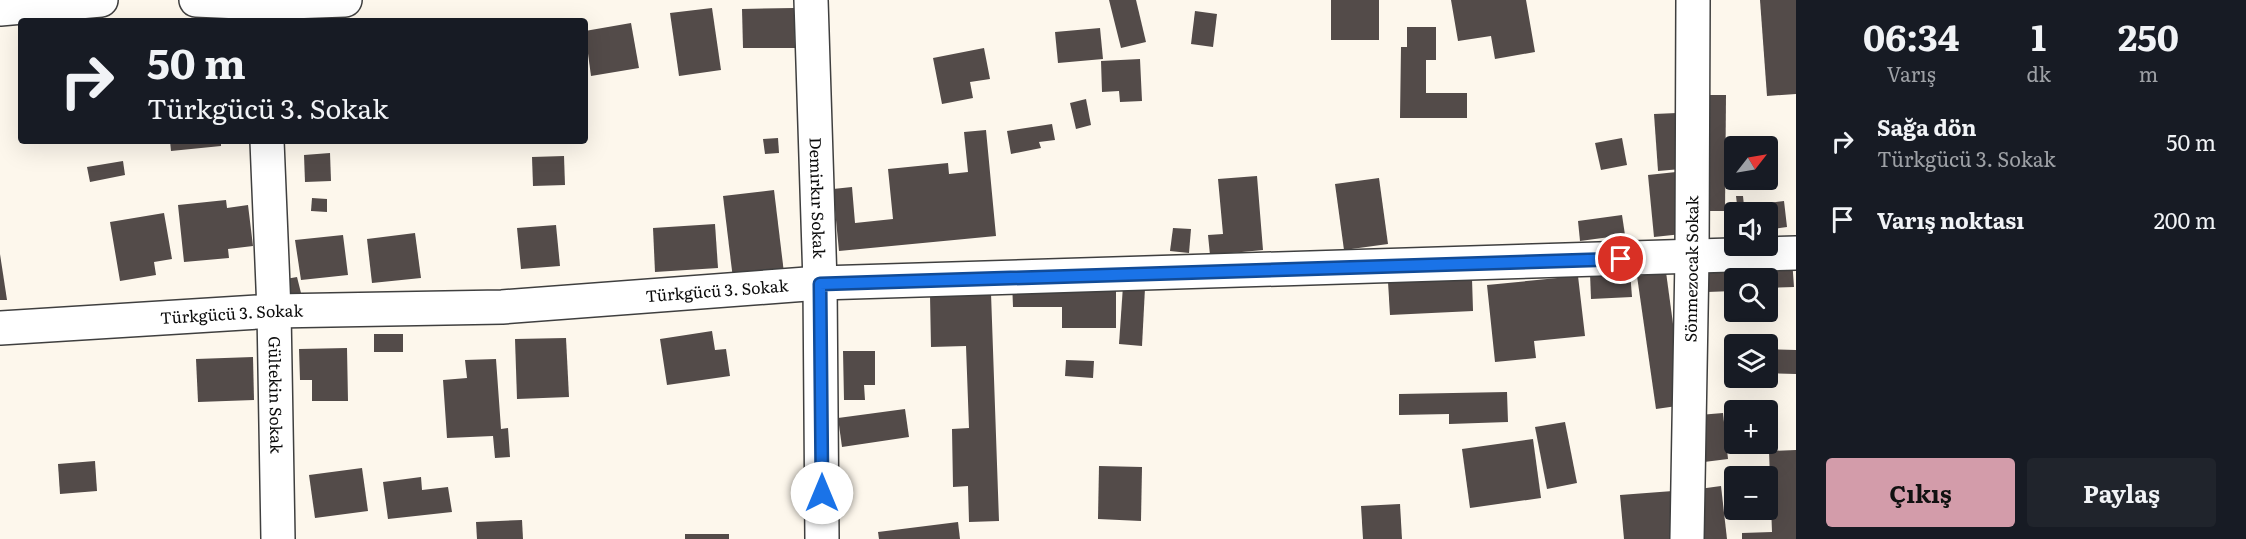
<!DOCTYPE html>
<html lang="tr">
<meta charset="utf-8">
<style>
:root{--surface:#171b24;--page:#20242c;--text:#f1f3f6;--muted:#9ea1a6;--accent:#d39caa}
body{margin:0;font-family:Literata,serif;background:var(--page);color:var(--text);height:100vh;display:flex;flex-direction:column;font-size:22px;white-space:nowrap}
*{box-sizing:border-box;margin:0}
p{font-size:20px;color:var(--muted)}
.icon{flex:none;width:33px;height:33px;fill:none;stroke:currentColor;stroke-width:2;stroke-linecap:round;stroke-linejoin:round}
.map{position:relative;flex:1;overflow:hidden}
.details{display:flex;flex-direction:column;background:var(--surface);width:450px}
.details>*{flex:none}
.hud{position:absolute;left:18px;top:18px;width:570px;height:126px;border-radius:6px;box-shadow:0 6px 24px #0002;background:#171b24;color:var(--text);overflow:hidden}
.needle{width:39px;rotate:59deg}
.controls{position:absolute;left:1724px;top:136px;display:grid;gap:12px}
.controls a{display:grid;place-items:center;width:54px;height:54px;border-radius:6px;background:var(--surface);box-shadow:0 6px 24px #0002;font-size:30px}
.pin{position:absolute;display:grid;place-items:center;width:51px;height:51px;color:#fff;margin:-26px;border:3px solid #fff;border-radius:50%;box-shadow:0 2px 6px #0007}
.me{position:absolute;width:66px;margin:-33px;rotate:0deg;stroke-linejoin:round;filter:drop-shadow(0 0 4px #0008)}
.turn{display:flex;align-items:center;gap:21px;height:126px;padding:0 30px;font-size:27px}
.turn .icon{width:78px;height:78px;stroke-width:2.5}
.turn b{display:block;font-size:42px;line-height:51px}
.eta{display:flex;justify-content:space-evenly;align-items:center;height:102px;text-align:center}
.eta b{font-size:36px;font-weight:700;line-height:42px}
.button{display:flex;gap:12px;margin-top:auto;padding:12px 30px}
.button a{flex:1;height:69px;border-radius:6px;background:var(--accent);color:#111;font-size:24px;font-weight:700;line-height:69px;text-align:center}
.button a+a{background:var(--page);color:var(--text)}
ul{padding:0;list-style:none}
li{display:flex;align-items:center;gap:18px;height:78px;padding:0 30px}
li div{flex:1}
li b{display:block;font-size:22px}
li em{font-style:normal}
main{display:flex;flex:1;min-height:0}
.map>svg:first-child{display:block}
.building{fill:#534b49}
.lines{fill:none;stroke-linecap:round;stroke-linejoin:round}
.minor-casing{stroke:#3f3f3f;stroke-width:36}
.minor{stroke:#fff;stroke-width:33}
.route-casing{stroke:#114b97;stroke-width:15}
.route{stroke:#1a73e8;stroke-width:10}
.labels{text-anchor:middle;stroke-width:6;stroke-linejoin:round;paint-order:stroke}
.street-label{font-size:16px;fill:#0c0c0c;stroke:#fff}
</style>
<main>
<div class="map">
<svg width="1796" height="539" viewBox="0 0 1796 539">
<rect width="100%" height="100%" fill="#fdf7ec"/>
<g class="building">
<polygon points="1109,0 1136,0 1146,42 1121,48"/>
<rect x="1331" y="0" width="48" height="40"/>
<polygon points="1451,0 1526,0 1535,52 1495,59 1491,36 1458,41"/>
<polygon points="1760,0 1796,0 1796,94 1767,96"/>
<polygon points="712,8 721,70 679,76 670,13"/>
<polygon points="794,8 795,48 743,48 742,9"/>
<polygon points="1195,11 1217,14 1213,47 1191,44"/>
<polygon points="631,23 639,68 591,76 585,31"/>
<polygon points="1407,27 1436,27 1436,60 1426,60 1426,93 1467,93 1467,118 1400,118 1401,47 1407,47"/>
<polygon points="1100,28 1103,59 1058,63 1055,32"/>
<polygon points="984,48 990,79 970,82 973,98 942,104 933,58"/>
<polygon points="1140,59 1142,101 1120,102 1119,91 1102,92 1101,61"/>
<polygon points="1702,95 1726,95 1725,211 1701,211"/>
<polygon points="1086,99 1091,125 1076,129 1070,103"/>
<polygon points="1677,113 1681,169 1658,171 1654,114"/>
<polygon points="1052,124 1055,140 1039,142 1041,148 1011,154 1007,131"/>
<polygon points="986,130 996,236 839,251 833,189 852,187 855,223 893,219 888,169 948,163 949,174 968,172 964,132"/>
<polygon points="778,138 779,153 765,154 763,139"/>
<polygon points="1622,138 1627,165 1601,170 1595,143"/>
<polygon points="170,141 221,141 221,146 171,151"/>
<polygon points="330,153 331,181 305,182 304,155"/>
<polygon points="564,156 565,185 533,186 532,157"/>
<polygon points="123,161 125,175 90,182 87,167"/>
<polygon points="1676,172 1682,234 1654,237 1648,175"/>
<polygon points="1257,176 1263,250 1210,255 1208,235 1223,234 1218,179"/>
<polygon points="1379,178 1388,244 1344,250 1335,184"/>
<polygon points="774,190 784,273 733,279 723,196"/>
<polygon points="1736,196 1743,196 1744,206 1784,201 1787,227 1767,230 1767,213 1738,213"/>
<polygon points="312,198 327,199 327,212 311,211"/>
<polygon points="226,200 227,208 248,205 253,246 228,249 229,258 184,262 178,205"/>
<polygon points="164,213 172,259 154,262 156,275 120,281 110,222"/>
<polygon points="1622,215 1625,235 1580,241 1578,221"/>
<polygon points="715,224 718,268 655,272 653,228"/>
<polygon points="556,225 560,266 521,269 517,228"/>
<polygon points="1173,228 1191,229 1189,253 1170,251"/>
<polygon points="415,233 421,278 372,283 367,239"/>
<polygon points="343,235 348,275 301,280 295,240"/>
<polygon points="0,254 7,300 0,300"/>
<polygon points="1792,259 1794,287 1767,288 1767,279 1734,279 1734,291 1707,292 1704,266"/>
<polygon points="1630,271 1632,297 1591,299 1590,273"/>
<polygon points="1666,272 1684,405 1656,409 1637,276"/>
<polygon points="1578,276 1585,336 1534,341 1536,358 1495,362 1487,285"/>
<polygon points="297,277 301,293 283,297 280,280"/>
<polygon points="1472,278 1473,311 1390,315 1388,282"/>
<polygon points="1012,281 1116,281 1116,328 1062,328 1062,307 1013,307"/>
<polygon points="1123,286 1145,288 1142,346 1119,344"/>
<polygon points="991,293 999,521 969,522 968,486 953,487 952,429 969,428 966,346 931,347 930,295"/>
<polygon points="712,331 715,350 726,349 730,376 667,385 660,339"/>
<rect x="374" y="334" width="29" height="18"/>
<polygon points="566,338 569,397 517,399 515,339"/>
<polygon points="347,348 348,401 312,401 312,380 300,380 299,349"/>
<polygon points="1767,349 1796,350 1796,374 1767,373"/>
<polygon points="843,351 875,351 875,385 864,385 865,400 844,400"/>
<polygon points="253,357 254,400 198,402 196,359"/>
<polygon points="496,359 501,429 508,428 510,457 495,458 493,436 447,438 443,380 467,378 465,360"/>
<polygon points="1066,360 1094,361 1093,378 1065,376"/>
<polygon points="1507,392 1508,422 1449,424 1449,414 1399,415 1399,394"/>
<polygon points="905,409 909,437 842,447 838,418"/>
<polygon points="1723,413 1728,459 1704,462 1699,415"/>
<polygon points="1565,422 1577,483 1547,489 1535,427"/>
<polygon points="1533,439 1541,498 1470,508 1462,449"/>
<polygon points="1796,450 1796,539 1742,539 1742,533 1772,532 1769,451"/>
<polygon points="95,461 97,491 60,494 58,464"/>
<polygon points="1099,466 1142,467 1141,521 1098,519"/>
<polygon points="362,468 368,511 315,518 309,475"/>
<polygon points="421,477 422,490 448,487 452,512 388,519 383,482"/>
<polygon points="1721,486 1727,539 1705,539 1699,489"/>
<polygon points="1673,491 1678,539 1624,539 1620,495"/>
<polygon points="1400,504 1402,539 1363,539 1361,506"/>
<polygon points="522,520 523,539 477,539 476,522"/>
<polygon points="958,522 960,539 879,539 878,532"/>
<rect x="685" y="534" width="44" height="5"/>
</g>
<g class="lines">
<defs>
<g id="minor">
<polyline points="196,0 262,3 345,0"/>
<path id="s1" d="M811,0L820,283L822,539"/>
<polyline points="0,9 101,0"/>
<path id="s2" d="M267,141L274,311L278,539"/>
<path id="s3" d="M0,328L274,311L502,307L820,283L1796,253"/>
<path id="s4" d="M1687,539L1692,257L1693,0"/>
</g>
</defs>
<use href="#minor" class="minor-casing"/>
<use href="#minor" class="minor"/>
</g>
<g class="lines">
<defs>
<polyline id="route" points="822,493 820,284 1621,259"/>
</defs>
<use href="#route" class="route-casing"/>
<use href="#route" class="route"/>
</g>
<g class="labels">
<g class="street-label">
<text dy="6" stroke="none"><textPath href="#s1" startOffset="198">Demirkır Sokak</textPath></text>
<text dy="6" stroke="none"><textPath href="#s4" startOffset="270">Sönmezocak Sokak</textPath></text>
<text dy="6" stroke="none"><textPath href="#s3" startOffset="718">Türkgücü 3. Sokak</textPath></text>
<text dy="6" stroke="none"><textPath href="#s3" startOffset="232">Türkgücü 3. Sokak</textPath></text>
<text dy="6" stroke="none"><textPath href="#s2" startOffset="254">Gültekin Sokak</textPath></text>
</g>
</g>
</svg>
<div class="controls">
<a><svg class="needle" viewBox="-14 -14 28 28"><path d="M0-13l5 13h-10z" fill="#e53935"/><path d="M0 13l5-13h-10z" fill="#9ea1a6"/></svg></a>
<a><svg class="icon" aria-label="sound" viewBox="0 0 24 24"><path d="M4 9h4l5-4v14l-5-4H4zM17 9q2 3 0 6"/></svg></a>
<a><svg class="icon" aria-label="search" viewBox="0 0 24 24"><circle cx="10" cy="10" r="6"/><path d="M15 15l6 6"/></svg></a>
<a><svg class="icon" aria-label="layers" viewBox="0 0 24 24"><path d="M12 4l9 5-9 5-9-5zM3 14l9 5 9-5"/></svg></a>
<a>+</a>
<a>−</a>
</div>
<div class="pin" style="left:1621px;top:259px;background:#d93025"><svg class="icon" aria-label="arrive" viewBox="0 0 24 24"><path d="M6 21V4h12l-3 4 3 4H6"/></svg></div>
<svg class="me" style="left:822px;top:493px" viewBox="-20 -20 40 40"><circle r="19" fill="#fff"/><path d="M0-13L10 11 0 6-10 11z" fill="#1a73e8"/></svg>
<div class="hud">
<div class="turn"><svg class="icon" aria-label="right" viewBox="0 0 24 24"><path d="M7 20v-9h11M14 6l5 5-5 5"/></svg><div><b>50 m</b>Türkgücü 3. Sokak</div></div>
</div>
</div>
<section class="details">
<div class="eta">
<div><b>06:34</b><p>Varış</p></div>
<div><b>1</b><p>dk</p></div>
<div><b>250</b><p>m</p></div>
</div>
<ul>
<li><svg class="icon" aria-label="right" viewBox="0 0 24 24"><path d="M7 20v-9h11M14 6l5 5-5 5"/></svg><div><b>Sağa dön</b><p>Türkgücü 3. Sokak</p></div><em>50 m</em></li>
<li><svg class="icon" aria-label="arrive" viewBox="0 0 24 24"><path d="M6 21V4h12l-3 4 3 4H6"/></svg><div><b>Varış noktası</b></div><em>200 m</em></li>
</ul>
<div class="button"><a>Çıkış</a><a>Paylaş</a></div>
</section>
</main>
